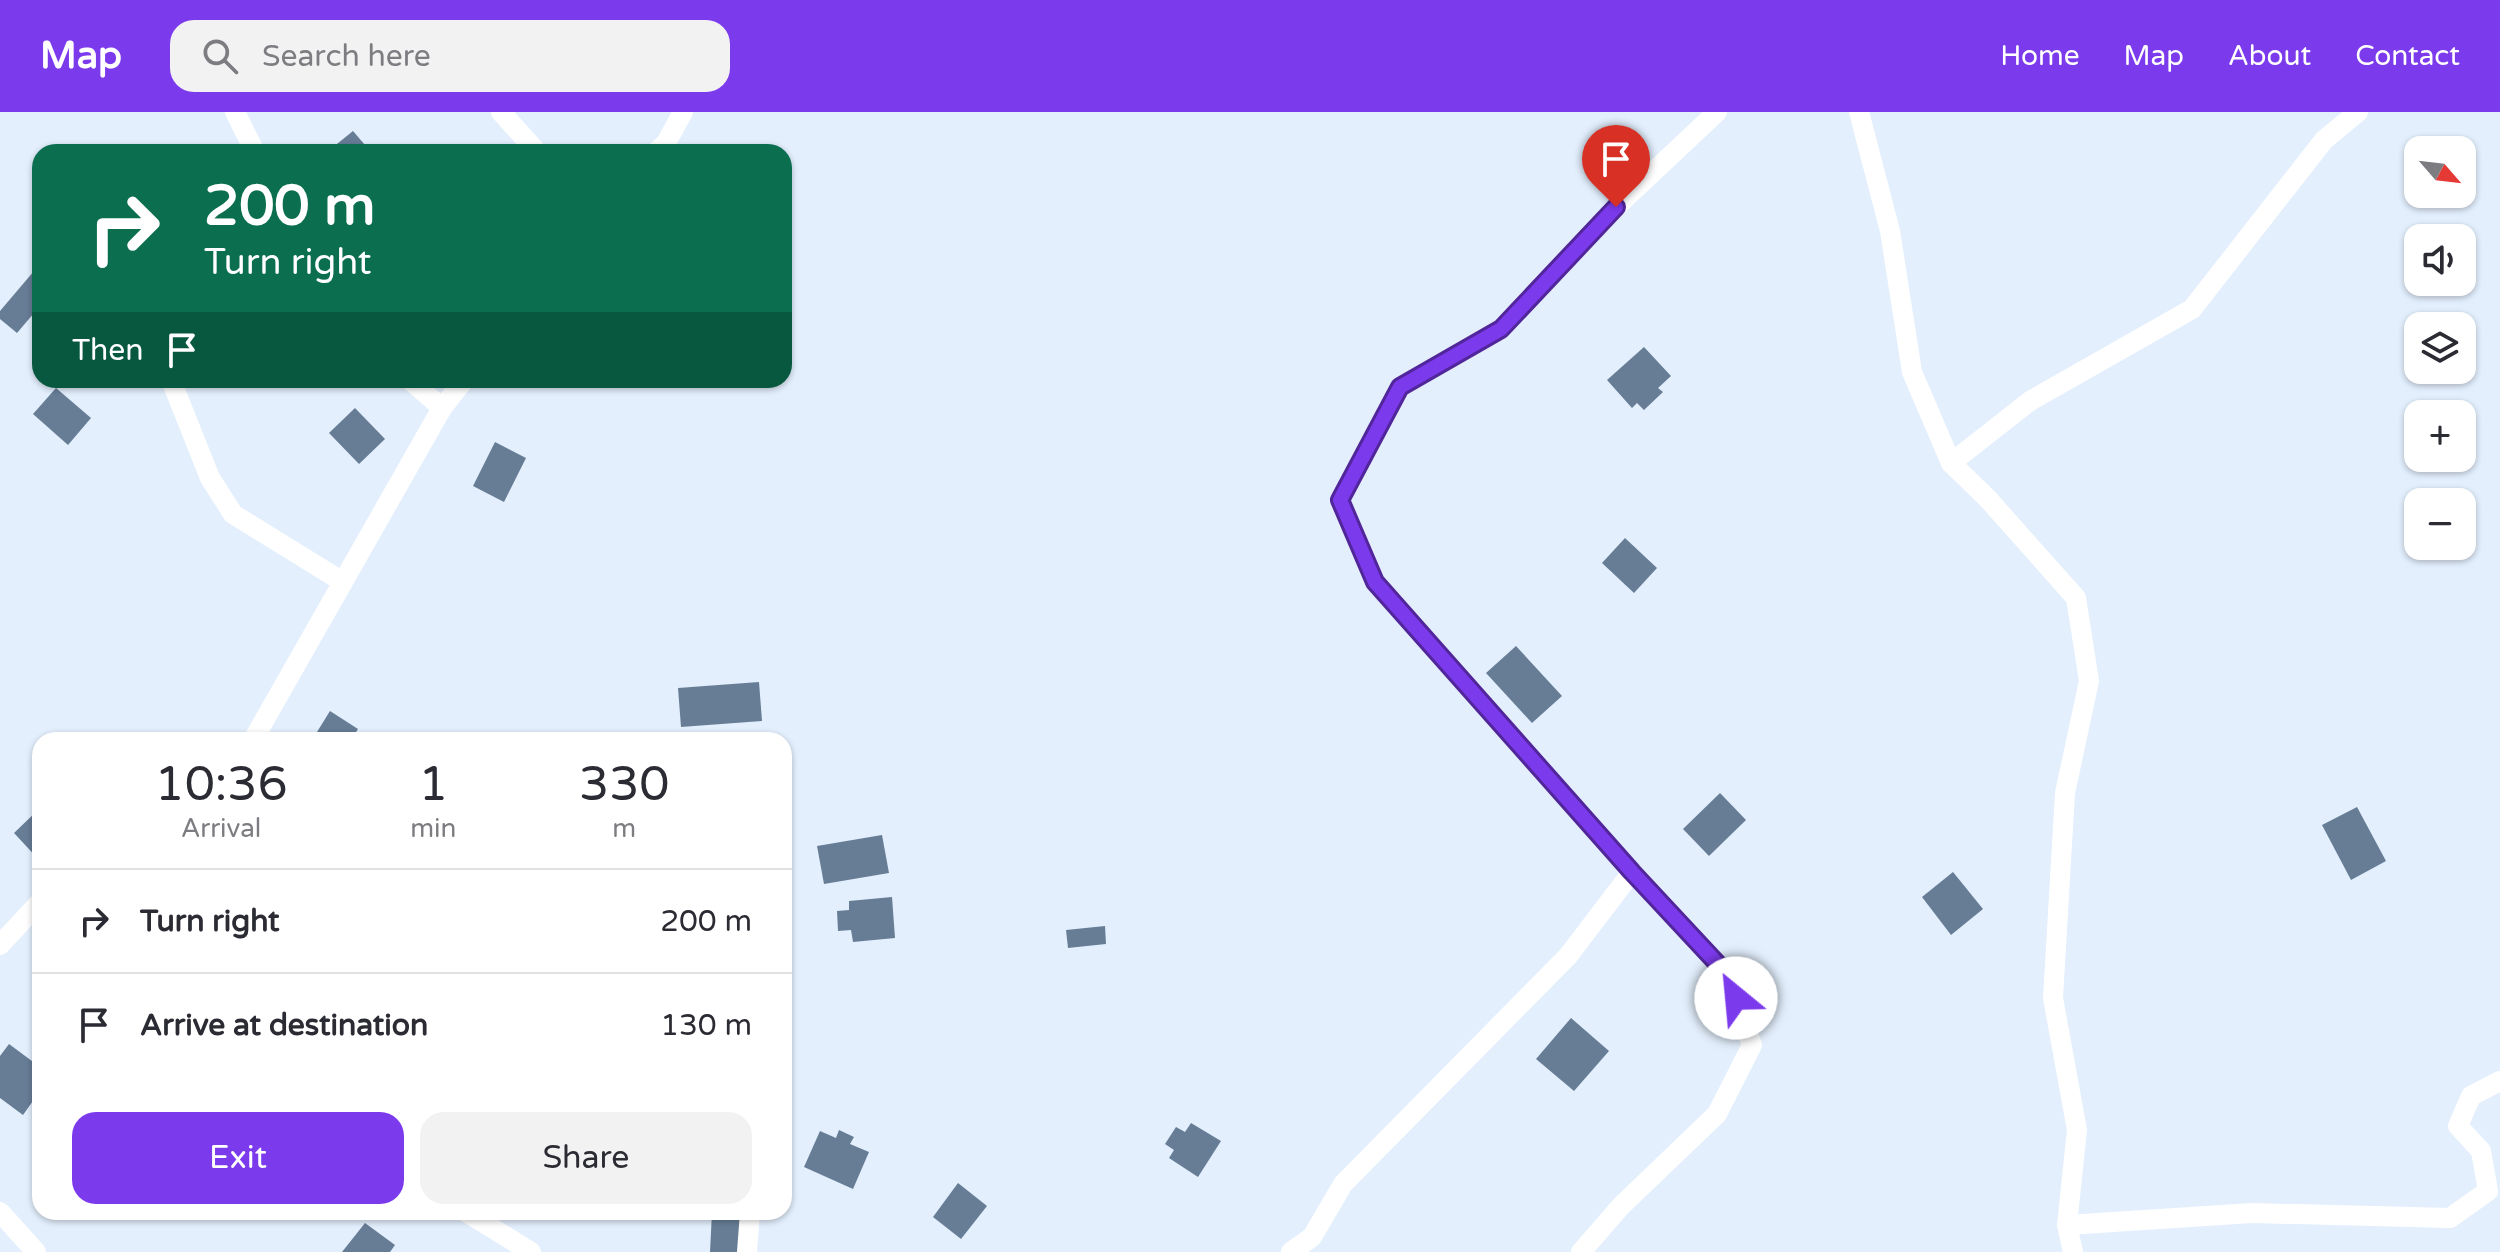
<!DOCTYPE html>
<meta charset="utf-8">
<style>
:root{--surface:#fff;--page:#f2f2f3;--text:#2b2b33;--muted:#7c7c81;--line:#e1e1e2;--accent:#7c3aed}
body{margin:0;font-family:"Varela Round",sans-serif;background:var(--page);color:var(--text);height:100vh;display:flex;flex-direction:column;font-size:30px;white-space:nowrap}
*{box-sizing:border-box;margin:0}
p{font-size:26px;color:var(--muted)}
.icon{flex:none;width:44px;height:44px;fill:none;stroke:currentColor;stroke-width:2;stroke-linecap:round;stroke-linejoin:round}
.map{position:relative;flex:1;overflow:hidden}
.details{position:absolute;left:32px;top:620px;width:760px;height:488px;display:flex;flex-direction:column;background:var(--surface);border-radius:24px;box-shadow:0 2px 6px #0004}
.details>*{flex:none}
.hud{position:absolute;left:32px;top:32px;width:760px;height:244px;border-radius:24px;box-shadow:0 2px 6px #0004;background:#0b6e4f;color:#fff;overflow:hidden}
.needle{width:52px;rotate:118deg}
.controls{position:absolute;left:2404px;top:24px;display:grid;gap:16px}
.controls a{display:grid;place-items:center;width:72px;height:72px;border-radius:16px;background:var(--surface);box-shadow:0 2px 6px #0004;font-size:40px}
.pin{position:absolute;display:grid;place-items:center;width:68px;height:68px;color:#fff;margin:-82px -34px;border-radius:50% 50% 50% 0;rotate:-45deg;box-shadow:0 0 8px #0007}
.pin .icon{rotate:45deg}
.me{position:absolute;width:88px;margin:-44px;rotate:332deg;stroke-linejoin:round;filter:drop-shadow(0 0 6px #0008)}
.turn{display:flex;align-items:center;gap:28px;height:168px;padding:0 40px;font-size:36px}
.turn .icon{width:104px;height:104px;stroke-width:2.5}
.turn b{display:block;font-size:56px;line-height:68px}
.then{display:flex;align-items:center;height:76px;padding:0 40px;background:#0003;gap:16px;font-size:30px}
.eta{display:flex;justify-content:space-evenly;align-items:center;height:136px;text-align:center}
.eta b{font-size:48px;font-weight:600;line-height:56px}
.action{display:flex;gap:16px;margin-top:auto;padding:16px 40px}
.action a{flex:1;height:92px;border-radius:24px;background:var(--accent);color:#fff;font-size:32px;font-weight:600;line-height:92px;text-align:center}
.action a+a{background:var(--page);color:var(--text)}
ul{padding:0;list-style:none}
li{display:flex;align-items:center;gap:24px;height:104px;padding:0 40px;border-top:2px solid var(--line)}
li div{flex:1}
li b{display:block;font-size:30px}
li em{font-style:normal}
header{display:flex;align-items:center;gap:48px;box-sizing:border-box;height:112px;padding:0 40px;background:var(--accent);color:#fff}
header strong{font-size:38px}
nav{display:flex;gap:44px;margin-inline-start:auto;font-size:28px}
.search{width:560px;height:72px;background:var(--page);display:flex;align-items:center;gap:20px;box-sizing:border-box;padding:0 28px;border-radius:24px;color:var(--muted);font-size:30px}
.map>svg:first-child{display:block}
.building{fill:#677d96}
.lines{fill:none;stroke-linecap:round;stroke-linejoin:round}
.street{stroke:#fff;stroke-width:20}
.route-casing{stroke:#51269a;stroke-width:20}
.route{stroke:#7c3aed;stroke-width:14}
</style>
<header>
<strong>Map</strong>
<div class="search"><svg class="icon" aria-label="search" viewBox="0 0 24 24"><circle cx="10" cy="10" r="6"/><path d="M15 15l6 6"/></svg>Search here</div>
<nav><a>Home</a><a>Map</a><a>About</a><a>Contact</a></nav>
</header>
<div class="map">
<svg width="2500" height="1140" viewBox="0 0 2500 1140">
<rect width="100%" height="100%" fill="#e3effd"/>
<g class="building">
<polygon points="353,19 371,40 327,40"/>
<polygon points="34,159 40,164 40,194 17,221 0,207 0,199"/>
<polygon points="1644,235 1671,264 1658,276 1663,280 1644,298 1637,291 1632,296 1607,268"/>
<polygon points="56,276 91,306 68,333 33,302"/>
<polygon points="355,296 385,327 359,352 329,321"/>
<polygon points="495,330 526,346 504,390 473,374"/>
<polygon points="1625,426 1657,456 1634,481 1602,451"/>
<polygon points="1516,534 1562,584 1532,611 1486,561"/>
<polygon points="759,570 762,609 681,615 678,576"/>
<polygon points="330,599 358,617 351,628 312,628"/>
<polygon points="1720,681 1746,708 1709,744 1683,717"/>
<polygon points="2357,695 2386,749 2351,768 2322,713"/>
<polygon points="40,696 40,749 14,721"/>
<polygon points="882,723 889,761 824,772 817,734"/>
<polygon points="1953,760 1983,797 1951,823 1922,785"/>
<polygon points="892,785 895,826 853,830 851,818 838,819 837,799 849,798 849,789"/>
<polygon points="1105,814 1106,832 1068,836 1066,818"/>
<polygon points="1571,906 1609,939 1574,979 1536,947"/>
<polygon points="9,932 40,955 40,979 23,1003 0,986 0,944"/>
<polygon points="1191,1011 1221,1029 1198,1065 1169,1046 1174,1038 1165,1032 1176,1015 1185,1020"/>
<polygon points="839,1018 854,1025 850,1032 869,1040 853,1077 804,1055 820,1019 836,1026"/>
<polygon points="958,1071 987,1094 961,1127 933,1105"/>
<polygon points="712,1100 741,1100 739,1140 710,1140"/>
<polygon points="365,1111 395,1133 390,1140 342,1140"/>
</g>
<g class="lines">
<g class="street">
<polyline points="235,0 255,40"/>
<polyline points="501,0 537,40"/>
<polyline points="1859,0 1890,119 1912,260 1951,351 1988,387 2076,486 2089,569 2065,681 2053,886 2077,1018 2067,1113 2073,1140"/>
<polyline points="656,40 666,31 683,0"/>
<polyline points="171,268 210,366 233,402 343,470"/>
<polyline points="410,268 442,296"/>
<polyline points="1951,351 2030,289 2192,197 2324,28 2358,0"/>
<polyline points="253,628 442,296 464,268"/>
<polyline points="0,833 40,790"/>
<polyline points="0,1100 36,1140"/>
<polyline points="466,1100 531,1140"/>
<polyline points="2067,1113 2252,1101 2450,1106 2488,1079 2481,1039 2458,1014 2471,984 2500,969"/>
<polyline points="747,1140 750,1100"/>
<polyline points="1291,1140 1312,1125 1343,1072 1568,844 1632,760"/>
<polyline points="1581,1140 1621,1094 1717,1002 1752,933 1728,863 1632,760 1375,470 1340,388 1400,275 1501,217 1616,95 1717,0"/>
</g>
</g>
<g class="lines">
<defs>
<polyline id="route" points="1616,95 1501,217 1400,275 1340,388 1375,470 1632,760 1728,863 1736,886"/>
</defs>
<use href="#route" class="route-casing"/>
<use href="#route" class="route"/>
</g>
</svg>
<div class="controls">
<a><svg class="needle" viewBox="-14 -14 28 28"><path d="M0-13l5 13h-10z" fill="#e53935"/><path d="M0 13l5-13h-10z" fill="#7c7c81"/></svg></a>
<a><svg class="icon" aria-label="sound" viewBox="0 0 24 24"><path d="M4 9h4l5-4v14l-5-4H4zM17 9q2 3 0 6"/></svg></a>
<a><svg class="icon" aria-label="layers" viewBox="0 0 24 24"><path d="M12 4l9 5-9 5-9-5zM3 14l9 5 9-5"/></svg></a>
<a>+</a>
<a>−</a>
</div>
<div class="pin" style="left:1616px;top:95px;background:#d93025"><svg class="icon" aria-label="arrive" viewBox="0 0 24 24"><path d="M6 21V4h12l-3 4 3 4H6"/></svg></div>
<svg class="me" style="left:1736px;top:886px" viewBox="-20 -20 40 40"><circle r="19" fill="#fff"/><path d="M0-13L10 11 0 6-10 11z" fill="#7c3aed"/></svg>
<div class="hud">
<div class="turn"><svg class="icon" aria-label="right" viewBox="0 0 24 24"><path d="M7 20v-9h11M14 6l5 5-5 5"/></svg><div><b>200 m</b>Turn right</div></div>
<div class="then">Then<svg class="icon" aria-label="arrive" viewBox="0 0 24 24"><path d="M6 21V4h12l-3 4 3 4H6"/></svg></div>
</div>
<section class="details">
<div class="eta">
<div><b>10:36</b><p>Arrival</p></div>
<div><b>1</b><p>min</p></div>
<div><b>330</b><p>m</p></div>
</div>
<ul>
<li><svg class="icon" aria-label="right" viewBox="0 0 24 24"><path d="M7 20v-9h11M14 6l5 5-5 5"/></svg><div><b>Turn right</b></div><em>200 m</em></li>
<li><svg class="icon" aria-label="arrive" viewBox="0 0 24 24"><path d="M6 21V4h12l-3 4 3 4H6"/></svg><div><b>Arrive at destination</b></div><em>130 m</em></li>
</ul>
<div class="action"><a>Exit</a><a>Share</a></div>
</section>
</div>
